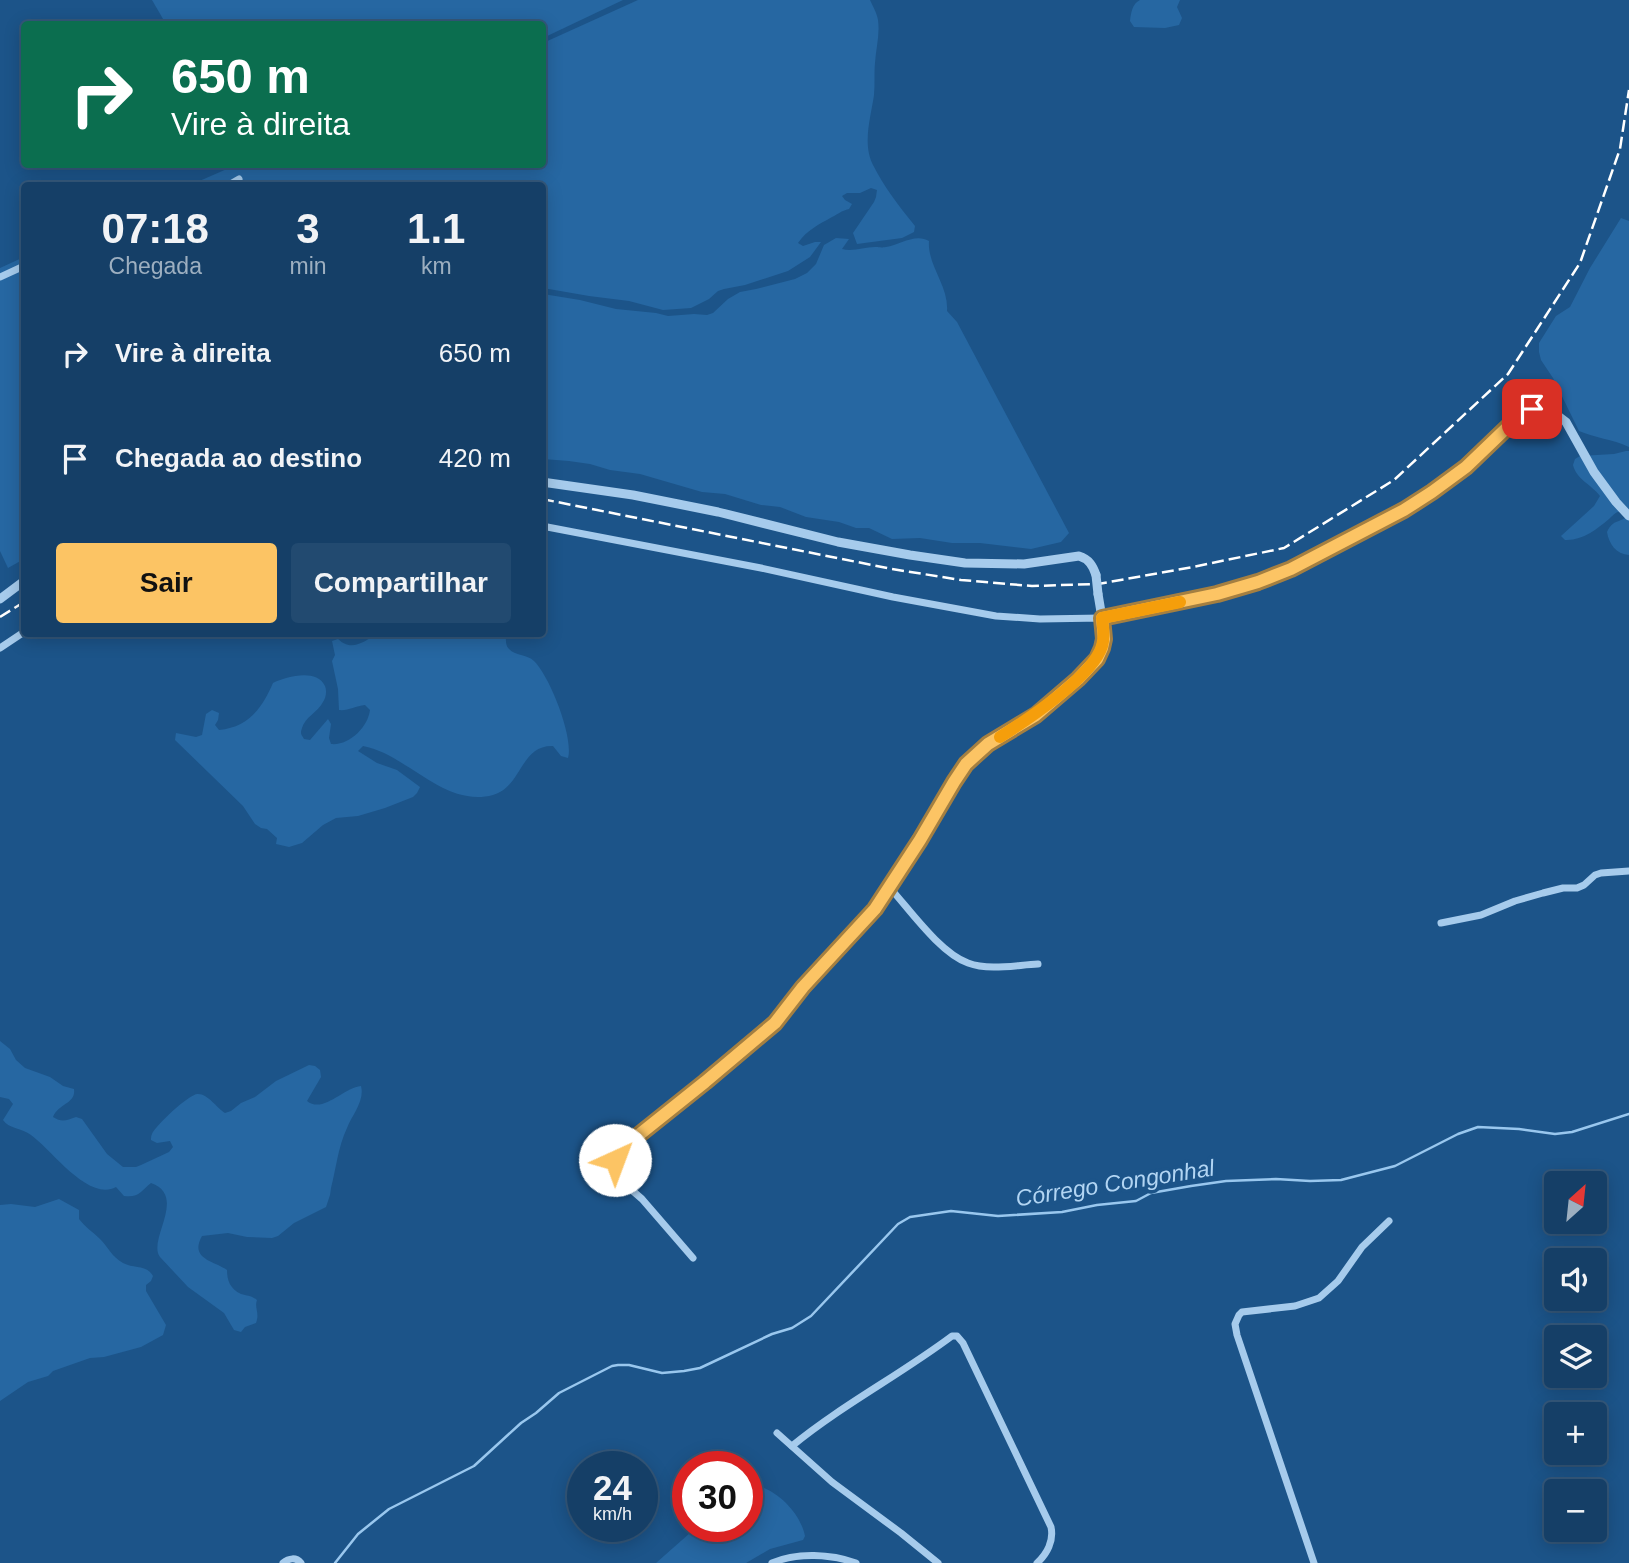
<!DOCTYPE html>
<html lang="pt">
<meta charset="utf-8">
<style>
:root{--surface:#153f67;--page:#224a70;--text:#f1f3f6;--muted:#9dafc0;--line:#34587b;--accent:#fcc464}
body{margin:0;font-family:Helvetica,sans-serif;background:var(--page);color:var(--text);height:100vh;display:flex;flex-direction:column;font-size:26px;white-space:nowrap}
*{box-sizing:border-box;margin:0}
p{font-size:23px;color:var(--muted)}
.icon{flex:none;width:38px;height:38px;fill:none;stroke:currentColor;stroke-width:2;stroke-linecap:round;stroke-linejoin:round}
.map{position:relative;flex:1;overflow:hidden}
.details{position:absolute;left:21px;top:182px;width:525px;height:455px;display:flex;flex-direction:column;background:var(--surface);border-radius:7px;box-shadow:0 4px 18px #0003,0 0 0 2px var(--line)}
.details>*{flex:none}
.banner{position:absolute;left:21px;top:21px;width:525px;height:147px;border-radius:7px;box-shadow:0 4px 18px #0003,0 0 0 2px var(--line);background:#0b6e4f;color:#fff;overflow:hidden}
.needle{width:46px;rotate:27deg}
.fabs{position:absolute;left:1544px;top:1171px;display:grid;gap:14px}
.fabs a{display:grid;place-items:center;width:63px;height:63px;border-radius:7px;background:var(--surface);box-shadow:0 4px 18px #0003,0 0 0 2px var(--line);font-size:35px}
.speed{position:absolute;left:567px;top:1451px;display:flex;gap:14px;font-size:35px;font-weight:700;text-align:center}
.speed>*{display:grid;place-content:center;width:91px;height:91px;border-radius:50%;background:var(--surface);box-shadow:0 4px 18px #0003,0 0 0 2px var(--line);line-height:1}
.speed small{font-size:18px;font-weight:400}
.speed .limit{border:10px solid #d22;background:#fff;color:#111}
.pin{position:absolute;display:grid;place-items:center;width:60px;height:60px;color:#fff;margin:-30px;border-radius:14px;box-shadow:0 4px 10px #0006}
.me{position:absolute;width:77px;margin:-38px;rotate:43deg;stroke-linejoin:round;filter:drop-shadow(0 0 5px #0008)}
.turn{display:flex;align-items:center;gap:24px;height:147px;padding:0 35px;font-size:32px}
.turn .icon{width:91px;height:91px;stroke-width:2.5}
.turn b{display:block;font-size:49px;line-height:60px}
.eta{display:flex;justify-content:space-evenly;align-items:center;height:119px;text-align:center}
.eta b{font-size:42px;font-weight:800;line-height:49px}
.action{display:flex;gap:14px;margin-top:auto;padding:14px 35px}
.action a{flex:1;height:80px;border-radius:7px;background:var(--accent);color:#111;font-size:28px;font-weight:800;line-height:80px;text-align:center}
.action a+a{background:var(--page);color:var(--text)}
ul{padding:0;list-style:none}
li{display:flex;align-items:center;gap:21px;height:105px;padding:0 35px}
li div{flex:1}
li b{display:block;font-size:26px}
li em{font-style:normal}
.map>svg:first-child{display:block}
.green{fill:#2667a2}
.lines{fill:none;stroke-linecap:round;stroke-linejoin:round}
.stream{stroke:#99c7ee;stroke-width:2.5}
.minor{stroke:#a6cbec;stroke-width:7}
.tertiary{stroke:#a6cbec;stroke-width:9}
.rail{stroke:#fff;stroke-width:2.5;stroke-dasharray:12 5;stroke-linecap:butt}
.tertiary-bridge{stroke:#a6cbec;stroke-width:9}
.route-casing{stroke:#a47f41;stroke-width:18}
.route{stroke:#fcc464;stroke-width:12}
.slow{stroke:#f59e0b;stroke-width:12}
.labels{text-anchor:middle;stroke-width:7;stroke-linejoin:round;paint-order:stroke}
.water-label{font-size:23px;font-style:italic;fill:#b2d5f3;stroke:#1c5489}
</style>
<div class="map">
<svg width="1629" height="1563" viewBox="0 0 1629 1563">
<rect width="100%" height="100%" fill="#1c5489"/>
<g class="green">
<polygon points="152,0 623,0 543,38 542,24 166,24"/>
<path d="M638,0H870C873,7 877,13 878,20C880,35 876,48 875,63C874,73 875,84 874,95C871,116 862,144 873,165C884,187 899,206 915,226L914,232L902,238L857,244L853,233L874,202L876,197L877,190L871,188L860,193H847L842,196L845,200L852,204L849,209C841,211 838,214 832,217C818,225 807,230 798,243L803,246L815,242H821L810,257L788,271L745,285L724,289L718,291L709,299L691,308L663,310L629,301L589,296L543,288L542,186H188L236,165L261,167L266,164H542L543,43Z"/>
<path d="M1140,0H1180L1177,7L1182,18L1179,25L1165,28L1134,27L1130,21C1131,13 1132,4 1140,0Z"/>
<path d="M1621,218L1629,221V447C1612,439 1595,438 1579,431L1553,378L1541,360L1539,352V343L1556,316L1570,307L1590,268Z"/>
<path d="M836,238L849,239L842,249C853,252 864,247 875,247C881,247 880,248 886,247C900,245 915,233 929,241C927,265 949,286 947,311L957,322L1069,533L1061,542L1031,549L980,543H952L920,538L892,539L869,528H856L839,522L806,517L780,507L761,505L725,494L702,492L640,474L610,470L590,464L569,461L543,459V294L580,300L616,309L656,313L668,316L694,314L707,315L713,313L728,299L740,292L756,289L795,279L807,273L816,264L824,245Z"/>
<polygon points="24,257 24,559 8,568 0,551 0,268"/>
<path d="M1626,451H1629V555C1616,554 1609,544 1607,532C1614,518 1619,524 1629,515C1625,513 1623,510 1618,512C1616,512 1611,517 1609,519C1597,529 1582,541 1565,540L1561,536L1594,506L1600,496C1591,484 1577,480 1573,465L1575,459L1580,456L1614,454Z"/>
<path d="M379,634H506C506,639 505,645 509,649C515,656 527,654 534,661C549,675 574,737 568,758L561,756L553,746C520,745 522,787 493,795C444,808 407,754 363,746L358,751L377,763L397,770L420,787L417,793L413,797L385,808L358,816L336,818L323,825L302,843L289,847L276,844L277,838L267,829L261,828L255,824L243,806L175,740L176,733L196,737L202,735L206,714L212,710L219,713L218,720L215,725L219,730C249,727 262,708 273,683C286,677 316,668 325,686C327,691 326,698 323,702C318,712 305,717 302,728C300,734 301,734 304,739L310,740L328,719L331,724L329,738L331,744C349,746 368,727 370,710L365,705C355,706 348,711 339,710L338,689L332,661L335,655L332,641L338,639C353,653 364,640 379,634Z"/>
<path d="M0,1041L10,1049L16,1060L25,1068L50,1077L63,1086L74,1089C76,1104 59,1103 53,1117C62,1123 67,1120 76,1117L82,1119L107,1154L123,1167H136L141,1165L169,1152L173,1147L170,1141L157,1143L151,1140C151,1138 151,1136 152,1134C155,1126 190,1093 198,1094C208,1094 217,1108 225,1113L231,1111L241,1103L255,1097L276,1081L309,1065L315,1066L320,1070L321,1077L307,1101C323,1114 343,1088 361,1086C365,1101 352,1115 347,1128C338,1147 336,1169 331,1188L330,1195L326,1207L294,1223L278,1236L272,1238L247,1237L228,1233L202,1236C189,1259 214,1261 227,1270C227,1280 230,1289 241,1294C247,1296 251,1295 257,1300C254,1308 260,1313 256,1323L245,1327L241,1332L234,1330L224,1313L188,1287L160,1257C147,1240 188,1196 151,1183C141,1191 139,1198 124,1196L116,1187C88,1202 51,1149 31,1135C22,1128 9,1129 3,1120L13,1104L9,1099L0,1097Z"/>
<path d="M59,1199L79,1210V1219C85,1227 93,1232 100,1239C108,1247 112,1257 123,1263C134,1269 146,1264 153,1276L151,1281L146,1285V1291L166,1325L163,1335L141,1347L104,1357L90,1358L53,1371L48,1376L28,1382L0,1401V1205L11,1204L35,1207Z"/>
<path d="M747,1484C773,1485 800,1511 805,1536L803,1540L770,1549L746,1563H656L690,1533L703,1526H747Z"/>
</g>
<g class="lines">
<polyline class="stream" points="335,1563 358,1534 389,1509 474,1466 521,1423 536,1413 559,1393 612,1366 618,1365 629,1365 662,1373 684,1371 700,1368 772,1334 792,1328 811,1316 898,1224 910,1217 951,1211 998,1216 1062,1212 1097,1205 1136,1201 1151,1193 1191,1186 1226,1181 1276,1179 1310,1181 1341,1180 1395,1166 1458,1134 1478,1127 1519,1129 1555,1134 1572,1132 1629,1114"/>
<g class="minor">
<polyline points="227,186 239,179"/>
<polyline points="0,277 24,266"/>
<path d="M542,526L761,568L893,597L996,616L1040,619L1102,618L1104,639L1102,648L1097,659L1078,679L1036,715L988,744L966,764L954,782L890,888C910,910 940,953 968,963C989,971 1016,965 1038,964"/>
<polyline points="0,648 24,632"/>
<polyline points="1441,923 1481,915 1515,901 1543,893 1563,888 1577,888 1584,885 1595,875 1601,873 1629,871"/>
<polyline points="693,1258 642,1199 619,1179 614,1165 616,1155 620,1150 705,1082 775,1023 803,987 869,917 890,888"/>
<polyline points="777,1433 832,1482 901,1533 938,1563"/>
<path d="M792,1446C842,1405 900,1375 952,1336H957L963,1343L1051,1527C1054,1541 1047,1554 1037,1563"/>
<path d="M283,1563C289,1558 296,1557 301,1563"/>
<path d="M772,1563C797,1552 831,1554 856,1563"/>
<polyline points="1314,1563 1237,1335 1235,1324 1239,1315 1242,1312 1295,1306 1319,1298 1338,1281 1362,1247 1389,1221"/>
</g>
<g class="tertiary">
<path d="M542,482L633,495L718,512L838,542L910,555L965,563L1024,564L1079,556C1089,559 1093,566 1096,575"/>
<polyline points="1098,594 1102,618 1217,594 1258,582 1291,569 1404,510 1431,492 1466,466 1516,419 1532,409 1543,409 1553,412 1566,422 1594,472 1616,502 1629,516"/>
<polyline points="0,599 24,581"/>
</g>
<g class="rail">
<polyline points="542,499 892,569 961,580 1032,586 1098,584 1193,567 1284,548 1394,480 1508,374 1580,263 1620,149 1629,90"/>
<polyline points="0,617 24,602"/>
</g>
<polyline class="tertiary-bridge" points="1096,575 1098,594"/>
</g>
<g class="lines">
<defs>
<polyline id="route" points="615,1160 620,1150 705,1082 775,1023 803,987 875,909 920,840 954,782 966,764 988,744 1036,715 1078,679 1097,659 1102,648 1104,639 1102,618 1217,594 1258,582 1291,569 1404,510 1432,492 1466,467 1516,419 1532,409"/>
</defs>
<use href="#route" class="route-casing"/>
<use href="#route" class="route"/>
<path class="slow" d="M1000,737C1027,720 1093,676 1102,646C1105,637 1103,627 1102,618L1180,602"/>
</g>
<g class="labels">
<g class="water-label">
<text transform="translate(1115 1183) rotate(-9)" y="8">Córrego Congonhal</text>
</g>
</g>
</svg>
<div class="fabs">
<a><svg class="needle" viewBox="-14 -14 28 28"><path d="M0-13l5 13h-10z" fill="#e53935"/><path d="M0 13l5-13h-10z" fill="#9dafc0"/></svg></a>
<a><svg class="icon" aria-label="sound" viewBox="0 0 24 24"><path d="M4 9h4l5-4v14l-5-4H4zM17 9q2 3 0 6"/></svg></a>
<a><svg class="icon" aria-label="layers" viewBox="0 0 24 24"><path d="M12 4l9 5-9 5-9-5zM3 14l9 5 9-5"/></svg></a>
<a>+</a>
<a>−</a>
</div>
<div class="speed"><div>24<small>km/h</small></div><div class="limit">30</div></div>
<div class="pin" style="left:1532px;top:409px;background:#d93025"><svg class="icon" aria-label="arrive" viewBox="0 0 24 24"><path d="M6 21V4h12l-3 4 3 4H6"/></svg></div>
<svg class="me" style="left:615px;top:1160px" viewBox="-20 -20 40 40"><circle r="19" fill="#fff"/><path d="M0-13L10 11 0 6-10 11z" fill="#fcc464"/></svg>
<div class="banner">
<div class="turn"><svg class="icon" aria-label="right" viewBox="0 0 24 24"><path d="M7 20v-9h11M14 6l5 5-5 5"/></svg><div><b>650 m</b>Vire à direita</div></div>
</div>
<section class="details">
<div class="eta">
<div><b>07:18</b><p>Chegada</p></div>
<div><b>3</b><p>min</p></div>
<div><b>1.1</b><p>km</p></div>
</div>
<ul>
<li><svg class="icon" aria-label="right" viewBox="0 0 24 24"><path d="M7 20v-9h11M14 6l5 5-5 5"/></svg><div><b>Vire à direita</b></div><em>650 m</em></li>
<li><svg class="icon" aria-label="arrive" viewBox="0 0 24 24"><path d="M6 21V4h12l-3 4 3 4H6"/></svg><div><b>Chegada ao destino</b></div><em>420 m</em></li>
</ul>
<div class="action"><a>Sair</a><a>Compartilhar</a></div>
</section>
</div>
